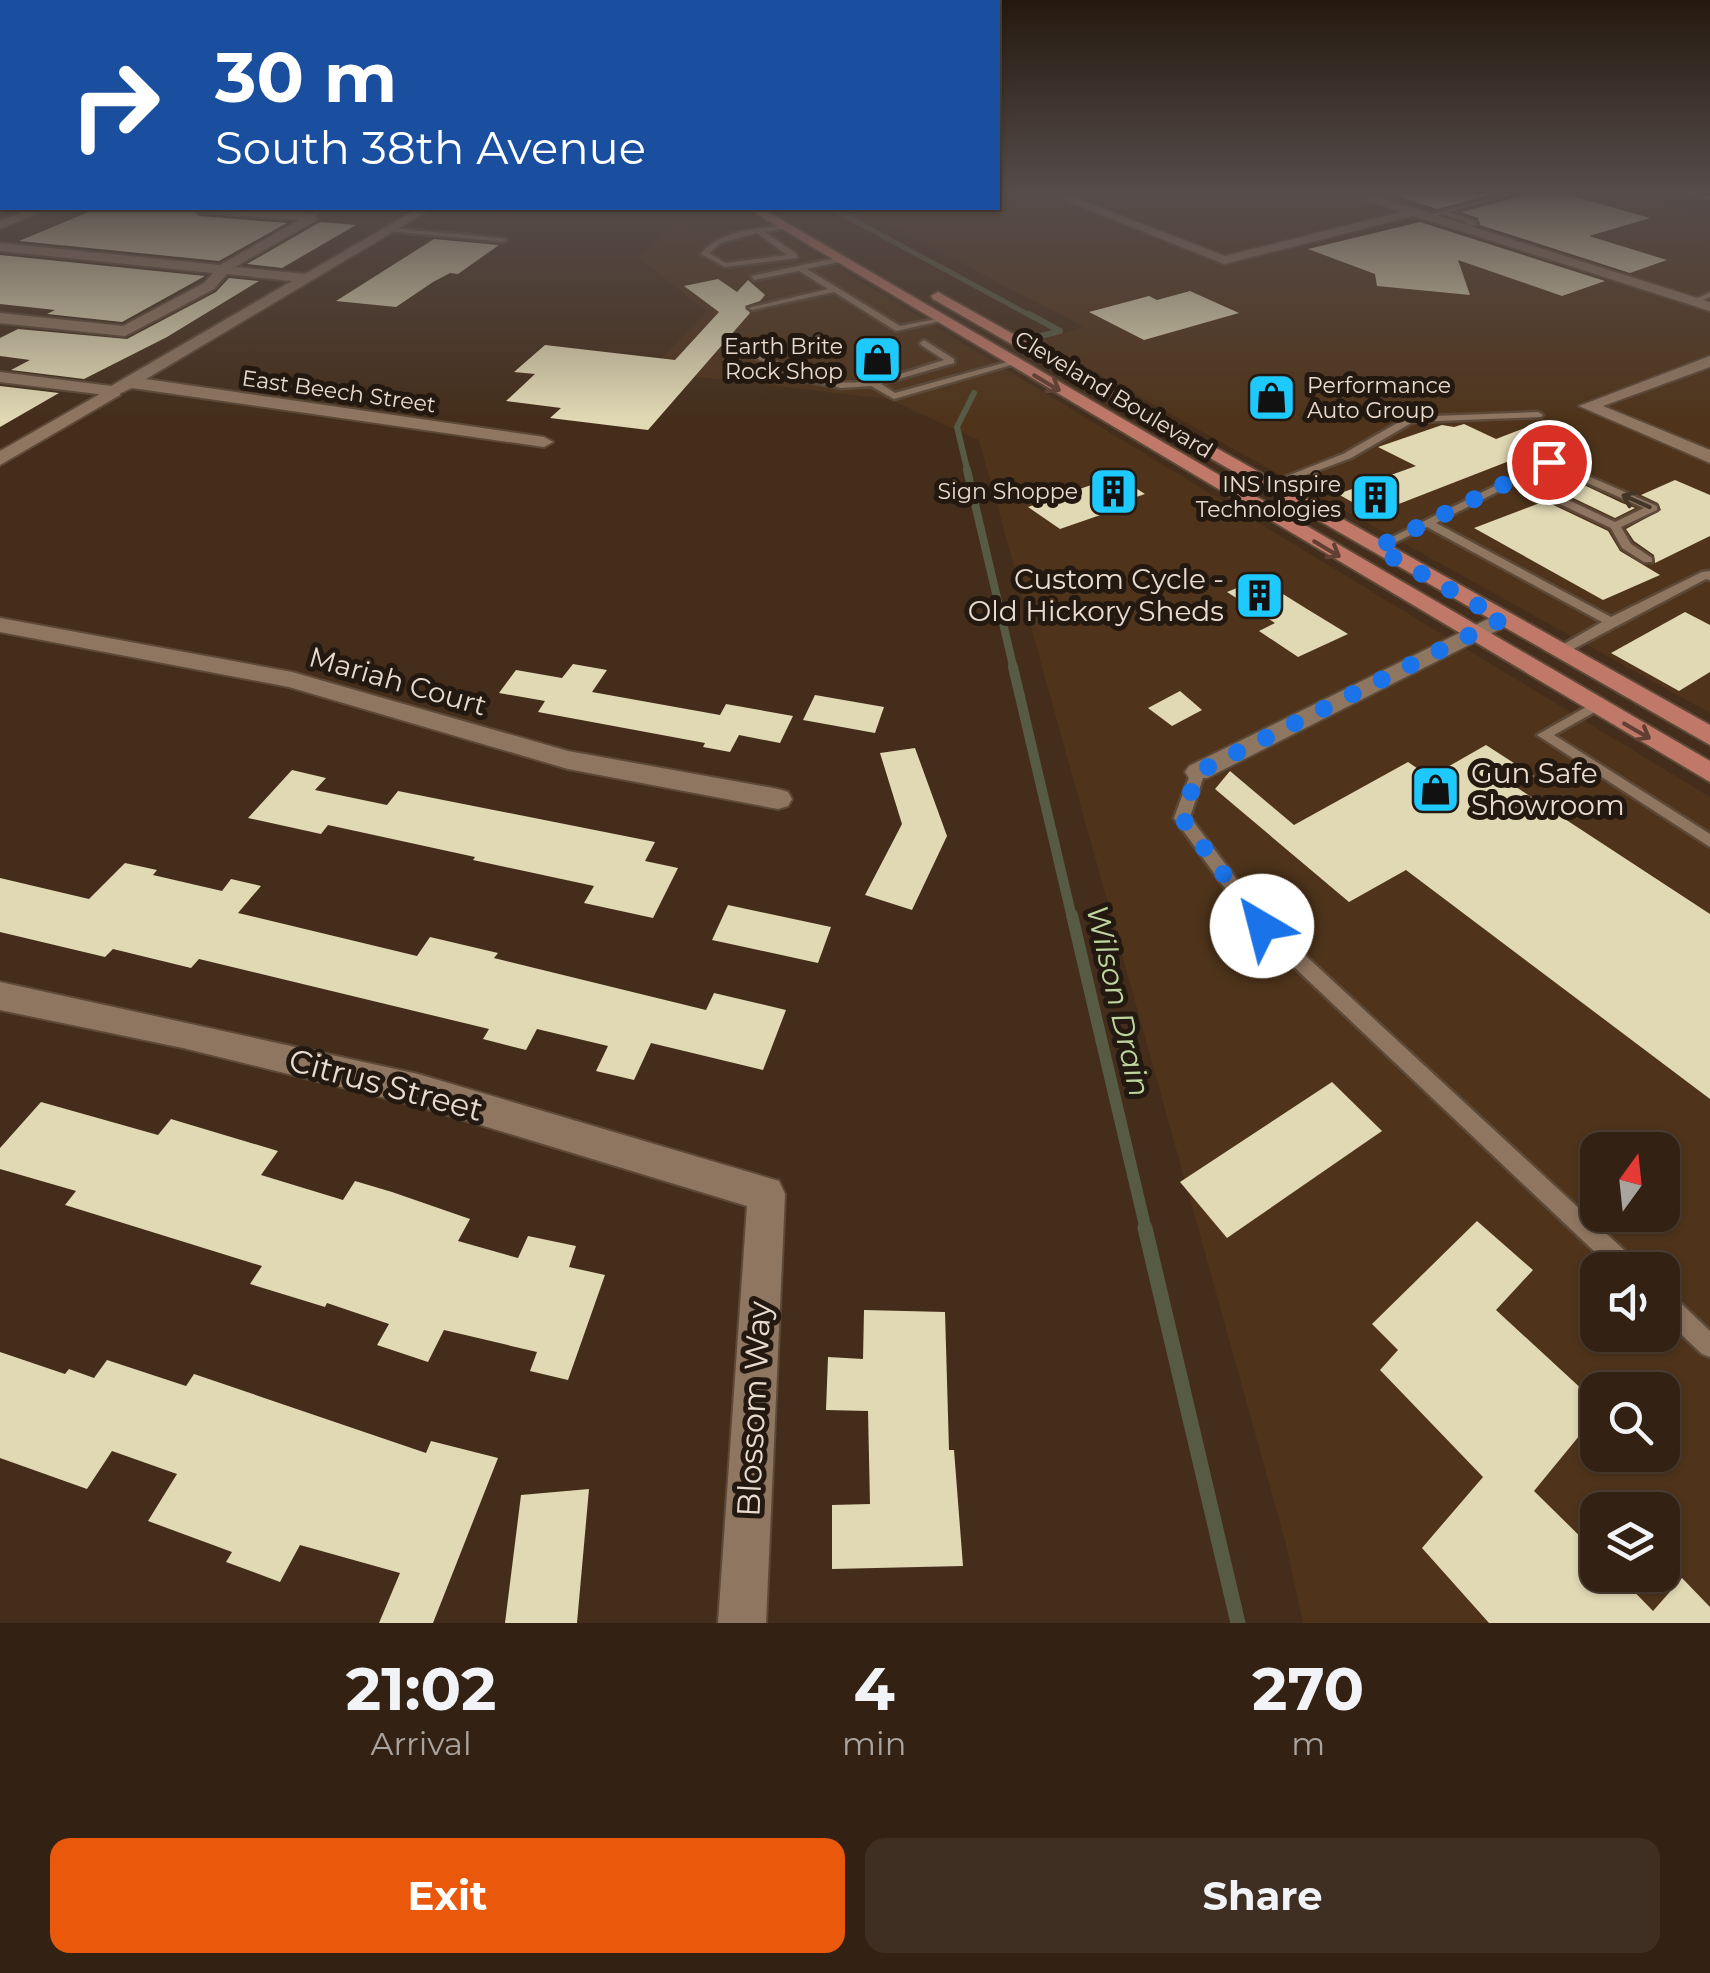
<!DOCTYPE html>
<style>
:root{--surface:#332214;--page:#3e2f22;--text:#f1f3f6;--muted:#a9a4a0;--line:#4e3f34;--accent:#ea580c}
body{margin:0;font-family:Montserrat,sans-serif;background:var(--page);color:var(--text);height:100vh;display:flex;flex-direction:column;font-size:38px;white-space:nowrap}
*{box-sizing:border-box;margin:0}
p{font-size:32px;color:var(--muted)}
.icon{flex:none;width:55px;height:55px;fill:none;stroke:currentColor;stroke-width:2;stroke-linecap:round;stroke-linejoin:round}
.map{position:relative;height:1623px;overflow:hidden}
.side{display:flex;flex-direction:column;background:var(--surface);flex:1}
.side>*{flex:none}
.top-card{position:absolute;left:0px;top:0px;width:1000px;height:210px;box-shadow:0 2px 8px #0004,0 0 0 2px var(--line);background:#1a4fa0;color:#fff;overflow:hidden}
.needle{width:65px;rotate:15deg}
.buttons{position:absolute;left:1580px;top:1132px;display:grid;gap:20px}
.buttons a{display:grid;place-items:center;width:100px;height:100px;border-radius:20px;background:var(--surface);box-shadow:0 2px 8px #0004,0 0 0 2px var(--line);font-size:50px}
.pin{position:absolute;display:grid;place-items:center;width:85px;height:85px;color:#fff;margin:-42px;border:5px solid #fff;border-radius:50%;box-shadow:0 2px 10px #0007}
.me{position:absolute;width:110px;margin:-55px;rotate:323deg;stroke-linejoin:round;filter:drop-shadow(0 0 8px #0008)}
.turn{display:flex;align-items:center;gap:35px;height:210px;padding:0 50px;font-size:45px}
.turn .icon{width:130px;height:130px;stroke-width:2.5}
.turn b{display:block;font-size:70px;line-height:85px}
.eta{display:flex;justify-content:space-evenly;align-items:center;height:170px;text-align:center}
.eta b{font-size:60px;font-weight:700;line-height:70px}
.primary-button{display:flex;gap:20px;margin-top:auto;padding:20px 50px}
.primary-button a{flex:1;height:115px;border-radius:20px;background:var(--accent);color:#fff;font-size:40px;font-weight:700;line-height:115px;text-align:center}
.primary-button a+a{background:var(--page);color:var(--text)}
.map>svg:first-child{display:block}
.built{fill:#4f341b;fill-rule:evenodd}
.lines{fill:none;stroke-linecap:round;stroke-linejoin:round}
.stream-far5{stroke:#575b44;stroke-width:5}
.stream-far4{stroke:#575b44;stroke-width:6}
.stream-far3{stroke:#575b44;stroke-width:8}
.stream-far2{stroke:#575b44;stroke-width:10}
.stream-far1{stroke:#575b44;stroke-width:12}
.stream{stroke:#575b44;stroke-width:15}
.building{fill:#e1d8b4}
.service-casing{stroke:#5c4938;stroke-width:5}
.minor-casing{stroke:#5c4938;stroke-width:4}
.tertiary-casing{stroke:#5c4938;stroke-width:4}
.primary-casing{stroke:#5c4938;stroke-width:4}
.service{fill:#8f7661;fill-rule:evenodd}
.minor{fill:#8f7661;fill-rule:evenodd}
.tertiary{fill:#8f7661;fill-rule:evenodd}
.primary{fill:#c07868;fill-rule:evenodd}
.rail{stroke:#c2b3a5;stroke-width:4;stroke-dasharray:9 9;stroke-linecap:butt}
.oneway{stroke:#623f33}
.oneway2{stroke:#433528}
.route{stroke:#1a73e8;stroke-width:18;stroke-dasharray:0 32.4}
.labels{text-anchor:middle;stroke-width:10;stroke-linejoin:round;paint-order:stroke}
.far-poi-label{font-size:22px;fill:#e9dbcf;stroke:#231910;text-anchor:end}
.far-street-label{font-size:22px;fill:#e9dbcf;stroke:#231910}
.poi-label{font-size:28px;fill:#e9dbcf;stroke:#231910;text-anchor:end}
.street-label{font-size:28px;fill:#e9dbcf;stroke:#231910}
.water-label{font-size:30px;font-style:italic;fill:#bdd59e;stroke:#231910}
.near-street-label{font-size:32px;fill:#e9dbcf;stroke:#231910}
</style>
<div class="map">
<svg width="1710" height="1623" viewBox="0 0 1710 1623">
<rect width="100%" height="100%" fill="#442e1b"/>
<g class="built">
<polygon points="998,192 1623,192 1710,215 1710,713 1039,341 1084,327 854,208 998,208"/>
<path d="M674,224L739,230L768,225L1710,797V1623H1303L1286,1544L979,440L888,399L649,371L707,311L638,258ZM1598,1150H1662V1215H1598ZM1598,1270H1662V1335H1598ZM1598,1390H1662V1455H1598ZM1598,1510H1662V1575H1598Z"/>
</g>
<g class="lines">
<polyline class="stream-far5" points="831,208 1033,317"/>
<g class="stream-far4">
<polyline points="1029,314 1060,331 1041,336"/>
<polyline points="968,473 957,427 974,393"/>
</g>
<polyline class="stream-far3" points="967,470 1014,670"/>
<polyline class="stream-far2" points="1013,667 1072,918"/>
<polyline class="stream-far1" points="1072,915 1146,1230"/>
<polyline class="stream" points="1145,1228 1238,1623"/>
</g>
<g class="building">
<polygon points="1402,192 1500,192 1437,209 1401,197"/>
<polygon points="1525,192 1575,192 1576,197 1650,218 1589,236 1667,260 1630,273 1480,225 1478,218 1461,212 1522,196"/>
<polygon points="98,208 190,208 199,216 287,223 219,261 19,241"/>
<polygon points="320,222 356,225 282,268 247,264"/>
<polygon points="1420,222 1605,281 1562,296 1458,260 1470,295 1377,286 1375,274 1308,249"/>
<polygon points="434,239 499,245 458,274 450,273 433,282 396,307 336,301"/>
<polygon points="0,255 205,276 122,322 47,314 55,310 0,304"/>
<polygon points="229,278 259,281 167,337 84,379 11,370 30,360 0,356 0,338 18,329 127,339 216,292"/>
<polygon points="718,279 737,292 748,280 765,295 760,301 745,306 750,313 648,430 550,418 561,408 506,401 535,374 514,372 545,345 675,360 719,312 684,286"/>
<polygon points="1190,291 1239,313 1144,340 1089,312 1149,296 1157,300"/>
<polygon points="0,386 59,393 0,427"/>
<polygon points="1538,423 1571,437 1373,514 1338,494 1416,466 1378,447 1442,425 1454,427 1464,424 1496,439"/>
<polygon points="1117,476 1145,494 1107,507 1112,511 1060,529 1028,507"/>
<polygon points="1675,480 1710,495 1710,536 1655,563 1654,555 1634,541 1626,529 1661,510 1658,503 1641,495"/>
<polygon points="1586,486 1622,503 1635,508 1615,518 1565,494"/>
<polygon points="1545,501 1608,531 1620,551 1660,575 1603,600 1474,528"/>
<polygon points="1259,579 1307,609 1348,634 1298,657 1259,631 1275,623 1227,592"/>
<polygon points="1685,612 1710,625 1710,672 1679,691 1611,653"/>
<polygon points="573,664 607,670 592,692 720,715 726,704 793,716 780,743 739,735 730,752 703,747 705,743 538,712 545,701 499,693 516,670 562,678"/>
<polygon points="1180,691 1202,710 1172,726 1148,708"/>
<polygon points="815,695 884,707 875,733 803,720"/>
<polygon points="1486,745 1534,776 1516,787 1710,914 1710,1099 1406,870 1349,902 1215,789 1230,771 1294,825 1408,762 1430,777"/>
<polygon points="915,748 947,836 912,910 865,895 902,824 880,753"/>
<polygon points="292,770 326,778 315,790 387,805 398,791 655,842 645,861 678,868 653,918 584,903 594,886 473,860 475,857 328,825 321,834 248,818"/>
<polygon points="125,863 157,870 153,875 222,891 231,879 261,886 238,913 417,956 430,937 498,953 494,958 706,1010 714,993 786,1010 763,1070 651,1043 634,1080 596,1071 608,1046 537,1029 526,1050 483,1039 489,1029 199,959 191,968 113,949 105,957 0,932 0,878 89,899"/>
<polygon points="728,905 831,927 818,963 712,940"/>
<polygon points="1332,1082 1382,1131 1227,1238 1180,1182"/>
<polygon points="41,1102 158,1135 171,1119 278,1151 261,1175 343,1200 355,1181 392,1192 470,1219 458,1241 518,1258 528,1236 576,1246 569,1267 605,1275 568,1380 530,1371 537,1352 444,1330 428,1362 377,1345 389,1324 327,1303 325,1307 250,1284 262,1266 65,1205 76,1191 0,1169 0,1148"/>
<polygon points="1477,1221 1533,1270 1496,1310 1598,1404 1598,1413 1534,1491 1598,1554 1598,1575 1618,1575 1653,1611 1682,1578 1710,1607 1710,1623 1489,1623 1422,1548 1483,1477 1380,1370 1398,1350 1372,1324"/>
<polygon points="864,1310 945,1312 949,1450 954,1450 963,1566 832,1569 832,1505 870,1504 868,1411 826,1410 828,1357 863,1359"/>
<polygon points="0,1352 65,1374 69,1369 94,1378 107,1360 186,1386 194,1374 426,1453 431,1441 498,1458 433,1623 379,1623 400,1573 300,1545 280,1582 226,1562 232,1552 148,1521 177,1474 112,1451 87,1489 0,1458"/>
<polygon points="589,1489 577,1623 505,1623 521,1495"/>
</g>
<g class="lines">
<defs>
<g id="service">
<polygon points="1512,192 1521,192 1449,212 1477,222 1477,224 1460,229 1458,226 1468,223 1442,214 1427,218 1424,216"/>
<path d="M785,225L787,228L765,232L797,254V258L725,267L701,254C720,230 757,229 785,225ZM757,233L787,255L726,263L709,253L721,243Z"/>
<polygon points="390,228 502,238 506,240 502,242 388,231"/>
<polygon points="840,257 843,261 807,269 900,326 941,318 945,320 896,331 834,292 752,310 748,308 828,289 799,271 754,280 751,276"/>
<polygon points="1710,292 1710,297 1694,304 1690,302"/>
<path d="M924,340L954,359V363L881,384L895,393L1014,360L1018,363L894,399L871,386L841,388L807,381L747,354L754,352C787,367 822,386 860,382C888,380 917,368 944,360L921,345L920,343Z"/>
<polygon points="1538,412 1543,415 1541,417 1413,422 1351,458 1271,488 1262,486 1343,454 1408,417"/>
<path d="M1549,459L1657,506V510L1621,527L1631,544L1652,558V562H1644L1622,548L1611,528L1515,483L1436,523L1611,617L1702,572L1710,571V580L1706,579L1562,655L1557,654V648L1602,622L1427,527L1380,550L1376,551L1370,548ZM1549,466L1644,508L1615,522L1524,479Z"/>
<polygon points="1595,702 1602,706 1600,709 1554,735 1710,834 1710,847 1537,735"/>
<polygon points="1198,767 1205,772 1190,817 1268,921 1637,1262 1640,1270 1614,1270 1256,931 1174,818 1191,772"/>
<polygon points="1662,1290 1670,1293 1710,1331 1710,1357 1702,1354 1662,1316"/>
</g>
<g id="minor">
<polygon points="1045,192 1060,192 1225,256 1401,212 1346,192 1363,192 1710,302 1710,311 1414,216 1224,264"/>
<polygon points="34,208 50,208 0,229 0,221"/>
<polygon points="193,208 317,214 317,220 235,267 305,274 419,208 433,208 146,379 544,437 553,442 544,447 132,388 114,396 0,382 0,372 111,386 292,281 227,274 214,289 125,336 0,323 0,313 123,326 204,283 213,273 0,251 0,243 220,265 299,220 199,212"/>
<polygon points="1710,356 1710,367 1603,406 1710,450 1710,463 1579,406"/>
<polygon points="1502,612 1510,614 1513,619 1510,624 1207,778 1189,778 1185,772 1189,766"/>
<polygon points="0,618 292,672 568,751 778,789 788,792 792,799 788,806 778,809 568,769 289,687 0,632"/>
<polygon points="0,982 418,1074 779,1181 785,1194 766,1623 718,1623 747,1206 418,1106 183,1048 0,1010"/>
</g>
<polygon id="tertiary" points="114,386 120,387 120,395 0,465 0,451"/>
<g id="primary">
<polygon points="747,208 761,208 1710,761 1710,782"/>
<polygon points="938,292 1710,725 1710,745 933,299 931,296"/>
</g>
</defs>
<use href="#service" class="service-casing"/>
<use href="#minor" class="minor-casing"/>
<use href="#tertiary" class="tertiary-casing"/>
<use href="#primary" class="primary-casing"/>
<use href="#service" class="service"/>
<use href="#minor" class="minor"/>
<use href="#tertiary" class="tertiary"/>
<use href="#primary" class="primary"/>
<polyline class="rail" points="1687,192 1710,198"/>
</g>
<defs><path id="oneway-shaft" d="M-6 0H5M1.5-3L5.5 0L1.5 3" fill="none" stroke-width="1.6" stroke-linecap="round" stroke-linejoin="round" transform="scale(2.5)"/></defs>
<g class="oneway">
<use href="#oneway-shaft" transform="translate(1047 383) rotate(31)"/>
<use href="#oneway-shaft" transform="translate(1327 549) rotate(31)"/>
<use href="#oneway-shaft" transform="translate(1637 731) rotate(30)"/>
</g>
<use class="oneway2" href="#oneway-shaft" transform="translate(1636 501) rotate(-156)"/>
<linearGradient id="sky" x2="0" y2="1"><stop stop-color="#25190f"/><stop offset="0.46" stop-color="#564c4a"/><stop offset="1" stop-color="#564c4a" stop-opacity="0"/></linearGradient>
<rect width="1710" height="419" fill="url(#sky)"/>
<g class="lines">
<polyline class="route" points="1262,926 1182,818 1198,772 1502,619 1376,548 1549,462"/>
</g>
<defs>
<symbol id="shop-square" viewBox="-11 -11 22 22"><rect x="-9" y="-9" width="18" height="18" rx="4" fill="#1ec9fd" stroke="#231910"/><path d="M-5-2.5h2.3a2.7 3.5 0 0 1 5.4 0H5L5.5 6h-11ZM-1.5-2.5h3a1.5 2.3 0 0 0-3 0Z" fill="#111"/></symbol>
<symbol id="building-square" viewBox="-11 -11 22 22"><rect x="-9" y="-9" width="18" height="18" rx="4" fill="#1ec9fd" stroke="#231910"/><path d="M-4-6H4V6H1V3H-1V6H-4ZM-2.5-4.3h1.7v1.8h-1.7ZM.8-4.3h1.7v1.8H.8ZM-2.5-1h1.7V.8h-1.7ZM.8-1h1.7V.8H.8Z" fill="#111"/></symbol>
</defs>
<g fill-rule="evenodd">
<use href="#shop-square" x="850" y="332" width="55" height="55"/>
<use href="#shop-square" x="1244" y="370" width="55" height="55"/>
<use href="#building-square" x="1086" y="464" width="55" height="55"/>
<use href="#building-square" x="1348" y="470" width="55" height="55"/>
<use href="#building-square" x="1232" y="568" width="55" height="55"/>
<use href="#shop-square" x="1408" y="762" width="55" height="55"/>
</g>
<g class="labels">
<g class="far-poi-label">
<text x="843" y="354">Earth Brite<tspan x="843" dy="25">Rock Shop</tspan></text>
<text x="1307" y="393" text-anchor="start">Performance<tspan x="1307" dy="25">Auto Group</tspan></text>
<text x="1341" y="492">INS Inspire<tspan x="1341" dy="25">Technologies</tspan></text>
<text x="1078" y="499">Sign Shoppe</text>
</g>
<g class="far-street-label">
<text transform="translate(339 391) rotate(8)" y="8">East Beech Street</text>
<text transform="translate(1114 394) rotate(31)" y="8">Cleveland Boulevard</text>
</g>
<g class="poi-label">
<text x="1224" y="589">Custom Cycle -<tspan x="1224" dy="32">Old Hickory Sheds</tspan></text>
<text x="1471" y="783" text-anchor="start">Gun Safe<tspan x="1471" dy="32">Showroom</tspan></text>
</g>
<g class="street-label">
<text transform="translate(398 681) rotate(16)" y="10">Mariah Court</text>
</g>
<g class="water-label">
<text transform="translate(1118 1001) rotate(77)" y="10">Wilson Drain</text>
</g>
<g class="near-street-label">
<text transform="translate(386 1085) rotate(15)" y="11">Citrus Street</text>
<text transform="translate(754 1409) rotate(-87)" y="11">Blossom Way</text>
</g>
</g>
</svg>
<div class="buttons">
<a><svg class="needle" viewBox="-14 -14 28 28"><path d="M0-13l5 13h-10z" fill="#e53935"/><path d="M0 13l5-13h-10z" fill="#a9a4a0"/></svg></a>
<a><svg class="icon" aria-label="sound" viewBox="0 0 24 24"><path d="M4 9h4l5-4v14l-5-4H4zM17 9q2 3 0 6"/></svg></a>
<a><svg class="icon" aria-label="search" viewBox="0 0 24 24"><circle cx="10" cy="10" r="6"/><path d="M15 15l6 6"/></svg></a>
<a><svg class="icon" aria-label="layers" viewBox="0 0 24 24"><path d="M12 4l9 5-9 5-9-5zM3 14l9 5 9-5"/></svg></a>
</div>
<div class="pin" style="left:1549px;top:462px;background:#d93025"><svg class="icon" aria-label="arrive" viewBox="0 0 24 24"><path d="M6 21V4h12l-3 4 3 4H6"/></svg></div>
<svg class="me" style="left:1262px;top:926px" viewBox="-20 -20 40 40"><circle r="19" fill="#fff"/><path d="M0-13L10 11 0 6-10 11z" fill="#1a73e8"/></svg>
<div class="top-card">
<div class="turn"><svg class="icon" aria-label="right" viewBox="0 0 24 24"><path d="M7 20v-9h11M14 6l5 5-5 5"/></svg><div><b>30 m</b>South 38th Avenue</div></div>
</div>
</div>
<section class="side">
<div class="eta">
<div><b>21:02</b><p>Arrival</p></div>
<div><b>4</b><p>min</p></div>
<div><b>270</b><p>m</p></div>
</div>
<div class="primary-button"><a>Exit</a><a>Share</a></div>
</section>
